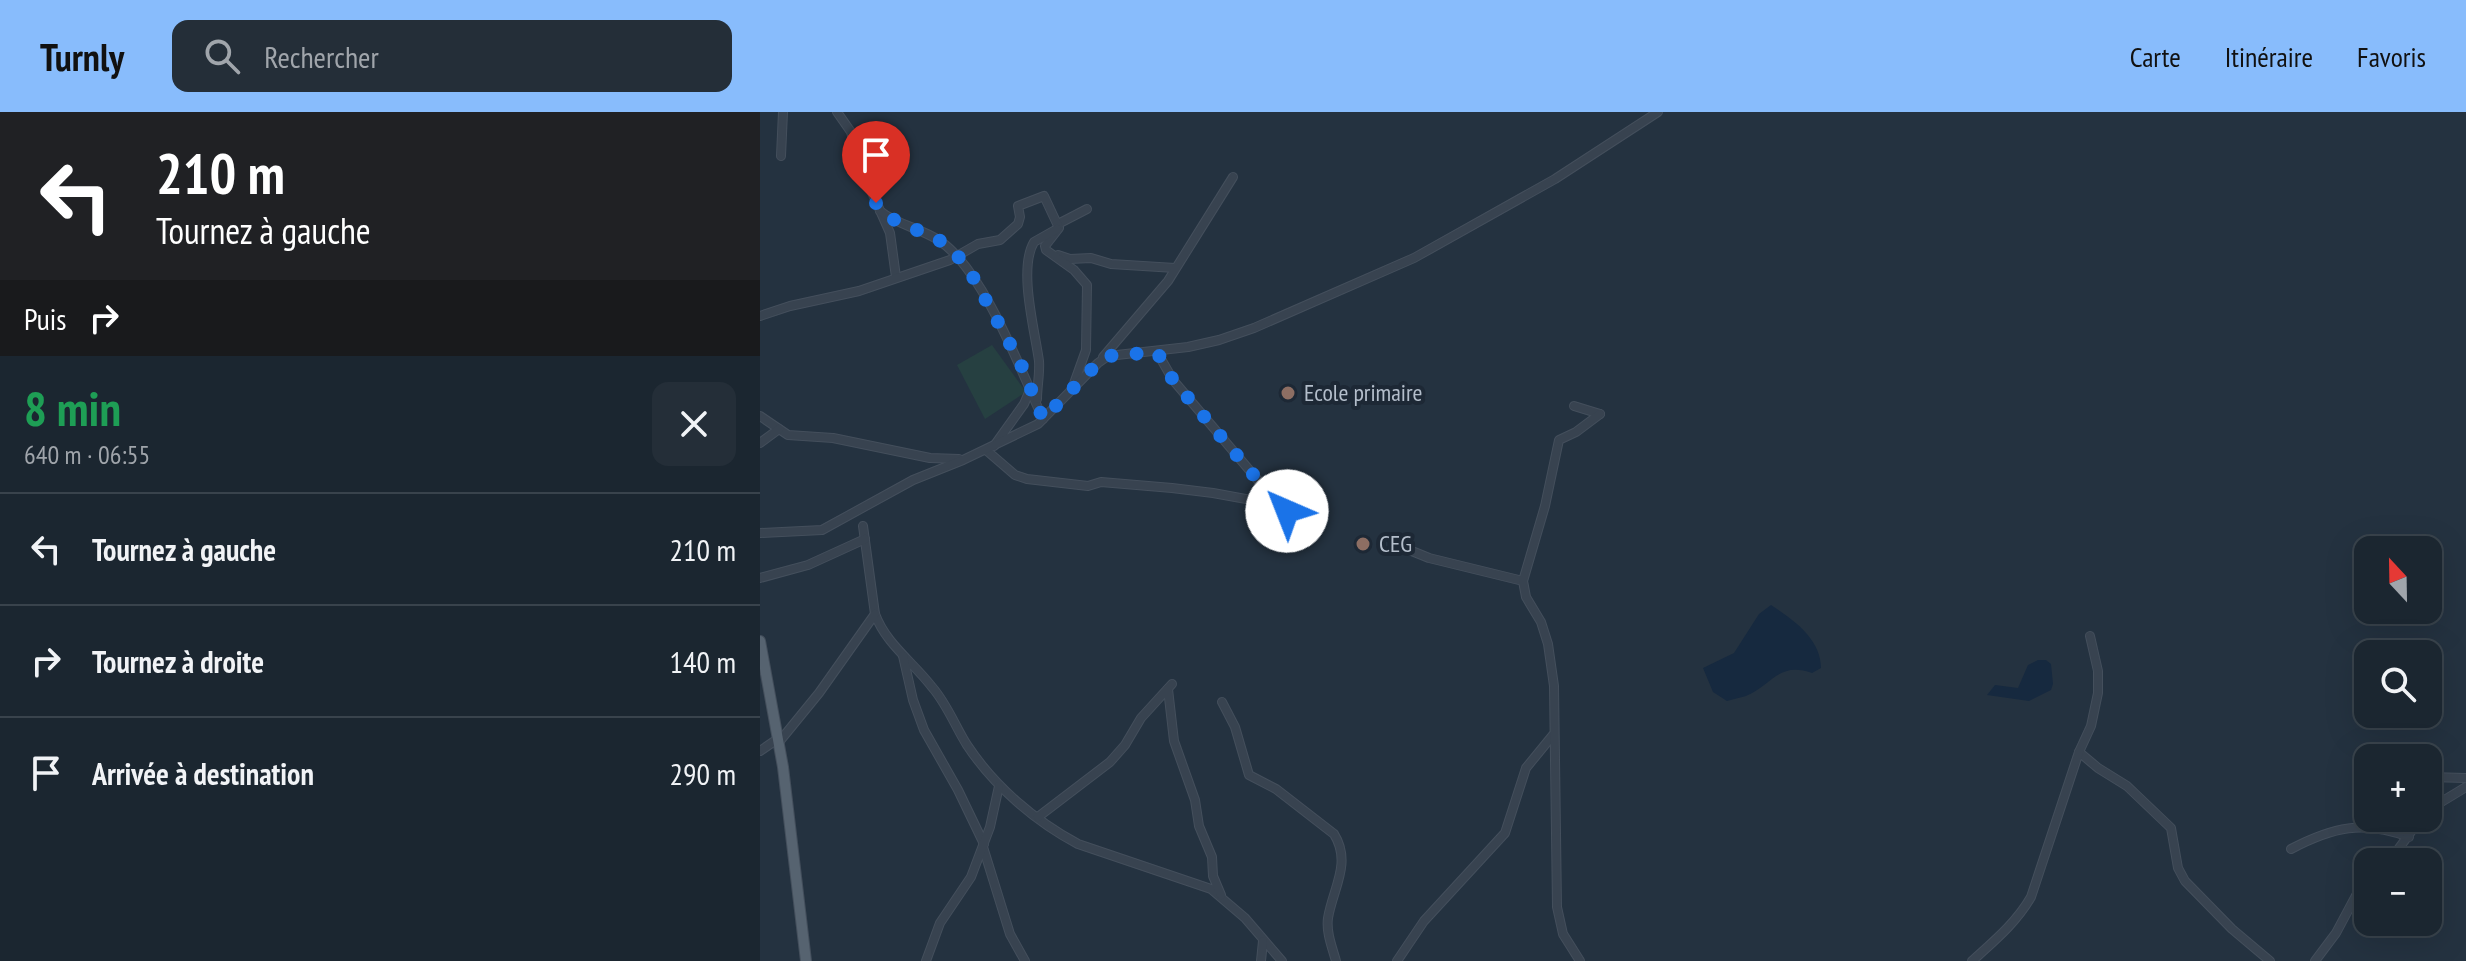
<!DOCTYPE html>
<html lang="fr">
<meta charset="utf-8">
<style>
:root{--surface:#1b2630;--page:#242e38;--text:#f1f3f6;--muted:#a0a5ab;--line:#39434c;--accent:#88bcfc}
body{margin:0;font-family:"PT Sans Narrow",sans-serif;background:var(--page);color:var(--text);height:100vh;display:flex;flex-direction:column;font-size:30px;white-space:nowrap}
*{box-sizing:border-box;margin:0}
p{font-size:26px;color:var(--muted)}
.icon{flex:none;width:44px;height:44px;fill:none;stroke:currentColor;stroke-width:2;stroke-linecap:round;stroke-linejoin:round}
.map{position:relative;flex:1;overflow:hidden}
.side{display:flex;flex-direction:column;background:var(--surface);width:760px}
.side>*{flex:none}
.hud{background:#202124;color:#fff;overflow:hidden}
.needle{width:52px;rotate:338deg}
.buttons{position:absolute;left:1594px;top:424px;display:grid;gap:16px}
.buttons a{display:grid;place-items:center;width:88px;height:88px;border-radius:16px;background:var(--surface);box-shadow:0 8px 32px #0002,0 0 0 2px var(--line);font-size:40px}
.pin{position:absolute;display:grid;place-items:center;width:68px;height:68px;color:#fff;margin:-82px -34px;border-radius:50% 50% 50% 0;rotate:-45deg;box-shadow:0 0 8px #0007}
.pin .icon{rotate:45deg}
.me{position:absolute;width:88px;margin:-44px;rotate:316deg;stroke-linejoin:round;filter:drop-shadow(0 0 6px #0008)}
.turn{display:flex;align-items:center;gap:28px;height:168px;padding:0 24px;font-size:36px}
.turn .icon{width:104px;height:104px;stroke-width:2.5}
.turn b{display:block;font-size:56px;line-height:68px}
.then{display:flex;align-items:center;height:76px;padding:0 24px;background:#0003;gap:16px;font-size:30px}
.round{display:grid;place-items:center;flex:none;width:84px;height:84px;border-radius:16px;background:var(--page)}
.head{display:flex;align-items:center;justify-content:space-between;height:136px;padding:0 24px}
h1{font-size:48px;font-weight:700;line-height:60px;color:#1e9e55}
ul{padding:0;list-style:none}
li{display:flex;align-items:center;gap:24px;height:112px;padding:0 24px;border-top:2px solid var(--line)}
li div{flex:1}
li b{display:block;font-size:30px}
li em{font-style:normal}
header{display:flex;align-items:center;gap:48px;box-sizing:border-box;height:112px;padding:0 40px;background:var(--accent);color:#111}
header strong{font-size:38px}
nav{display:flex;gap:44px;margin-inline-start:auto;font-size:28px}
.search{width:560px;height:72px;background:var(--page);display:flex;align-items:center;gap:20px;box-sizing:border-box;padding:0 28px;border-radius:16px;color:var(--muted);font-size:30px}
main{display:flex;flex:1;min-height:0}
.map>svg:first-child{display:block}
.green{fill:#264041}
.water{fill:#16293f}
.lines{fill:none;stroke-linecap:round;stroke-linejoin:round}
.minor-casing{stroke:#444f5c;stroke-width:10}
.major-casing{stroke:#444f5c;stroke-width:12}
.minor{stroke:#384350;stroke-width:8}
.major{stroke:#566370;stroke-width:10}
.route{stroke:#1a73e8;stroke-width:14;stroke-dasharray:0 25.2}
.education-dot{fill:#8d6e63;stroke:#1d2835;stroke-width:3}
.labels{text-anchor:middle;stroke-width:8;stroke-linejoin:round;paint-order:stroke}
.poi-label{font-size:24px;fill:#b4becb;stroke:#1d2835;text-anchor:start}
</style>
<header>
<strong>Turnly</strong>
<div class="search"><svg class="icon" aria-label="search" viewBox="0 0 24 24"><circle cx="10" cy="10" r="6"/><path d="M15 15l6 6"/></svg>Rechercher</div>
<nav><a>Carte</a><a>Itinéraire</a><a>Favoris</a></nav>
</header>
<main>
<section class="side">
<div class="hud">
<div class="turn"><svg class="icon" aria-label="left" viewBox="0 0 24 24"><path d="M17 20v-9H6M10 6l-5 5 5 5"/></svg><div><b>210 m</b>Tournez à gauche</div></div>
<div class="then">Puis<svg class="icon" aria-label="right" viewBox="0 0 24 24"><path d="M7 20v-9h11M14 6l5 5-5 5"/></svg></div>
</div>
<div class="head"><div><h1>8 min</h1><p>640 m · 06:55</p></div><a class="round"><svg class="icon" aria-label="close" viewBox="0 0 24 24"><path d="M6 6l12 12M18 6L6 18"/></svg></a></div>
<ul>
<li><svg class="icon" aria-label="left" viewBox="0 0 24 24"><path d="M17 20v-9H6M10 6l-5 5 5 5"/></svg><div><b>Tournez à gauche</b></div><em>210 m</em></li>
<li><svg class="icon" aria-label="right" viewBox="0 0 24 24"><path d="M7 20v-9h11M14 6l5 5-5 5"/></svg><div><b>Tournez à droite</b></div><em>140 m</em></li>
<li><svg class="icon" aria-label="arrive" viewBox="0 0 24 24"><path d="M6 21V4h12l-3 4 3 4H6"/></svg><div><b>Arrivée à destination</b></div><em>290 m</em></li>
</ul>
</section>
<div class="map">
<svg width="1706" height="849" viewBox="0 0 1706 849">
<rect width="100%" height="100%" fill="#243240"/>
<polygon class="green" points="232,233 266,280 225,307 197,253"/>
<g class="water">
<path d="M1011,493C1034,508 1061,527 1061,556L1052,561C1019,549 1012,573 986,584C980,586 973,587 967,589L953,580L943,556L974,541L999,502Z"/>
<polygon points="1278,548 1286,548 1291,552 1293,572 1291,578 1269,589 1227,583 1235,573 1258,576 1268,553"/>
</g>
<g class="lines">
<defs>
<g id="minor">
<polyline points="77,0 91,20 102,58 130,121 136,165"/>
<polyline points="21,44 23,0"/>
<path d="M120,99C137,113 161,116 180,129C224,159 261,259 283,307"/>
<polyline points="298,112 327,97"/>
<polyline points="298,143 310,147 331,146 351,152 415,156"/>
<polyline points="0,204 30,194 99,179 190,148 218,132 240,128 258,112 260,105 258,94 284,84 299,116 285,134 286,138 314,158 327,173 326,238 312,277"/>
<polyline points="397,240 413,268 519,393 527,399"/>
<polyline points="343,245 408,169 473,65"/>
<path d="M277,287C277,275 280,261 279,249C275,219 258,157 274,130L297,117"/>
<polyline points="814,294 840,302"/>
<polyline points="0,304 28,323 73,326 170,346 199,347"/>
<polyline points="0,331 19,317"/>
<polyline points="234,334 264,292 270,278"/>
<polyline points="226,338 255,363 267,367 328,374 341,370 412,376 453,381 519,393"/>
<path d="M103,414L115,502C126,532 153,550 172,575C187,592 195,614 207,633C234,674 275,709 318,732L451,777L485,806L522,849"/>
<polyline points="0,421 62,418 153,368 203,348 278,312 338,251 348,244 428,235 459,228 494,216 654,146 795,67 898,0"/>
<polyline points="637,433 669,446 763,469"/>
<polyline points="0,466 48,453 105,427"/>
<polyline points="143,544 153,588 164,618 198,678 224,732"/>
<polyline points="408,577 414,629 435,688 439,714 452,745 453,764 461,783"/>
<path d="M462,590L475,615L489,663L516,677L574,722C592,751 573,776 568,806C566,820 572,835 576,849"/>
<polyline points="19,630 59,581 115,502"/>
<polyline points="0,639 19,626"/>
<polyline points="1319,640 1338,656 1367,674 1411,716 1418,756 1425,769 1472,817 1510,849"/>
<polyline points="1668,665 1706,666"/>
<polyline points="1668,698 1706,675"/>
<polyline points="278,705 350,650 365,633 381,606 412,572"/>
<polyline points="223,735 250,822 265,849"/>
<path d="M1531,737C1573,715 1603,708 1649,725"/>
<polyline points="1629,750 1661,706"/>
<polyline points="166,849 180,811 211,765 230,715 239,674"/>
<polyline points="501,849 503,829"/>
<polyline points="637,849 664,809 745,721 766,656 793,623"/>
<polyline points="820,849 803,822 797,795 794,574 788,532 781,510 766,485 763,469 785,394 799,328 816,320 840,302"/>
<path d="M1212,849C1234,829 1256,811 1271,785L1319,640L1331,614L1338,581V559L1330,524"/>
<polyline points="1555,849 1576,821 1600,776 1608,770"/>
</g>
<polyline id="major" points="0,529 23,655 46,849"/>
</defs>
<use href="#minor" class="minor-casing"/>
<use href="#major" class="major-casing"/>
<use href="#minor" class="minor"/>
<use href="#major" class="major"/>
</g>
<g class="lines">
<polyline class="route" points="116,91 126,104 179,128 197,143 213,165 260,250 283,307 338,251 348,244 397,240 413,268 519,393 527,399"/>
</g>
<g class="education-dot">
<circle cx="528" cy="281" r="8"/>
<circle cx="603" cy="432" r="8"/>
</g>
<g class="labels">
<g class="poi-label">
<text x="544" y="289">Ecole primaire</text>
<text x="619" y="440">CEG</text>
</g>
</g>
</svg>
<div class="buttons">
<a><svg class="needle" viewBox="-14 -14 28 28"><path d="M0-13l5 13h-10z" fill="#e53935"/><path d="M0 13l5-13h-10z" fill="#a0a5ab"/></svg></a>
<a><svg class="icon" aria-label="search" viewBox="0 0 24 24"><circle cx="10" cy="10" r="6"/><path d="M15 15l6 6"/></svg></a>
<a>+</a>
<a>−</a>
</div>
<div class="pin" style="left:116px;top:91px;background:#d93025"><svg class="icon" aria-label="arrive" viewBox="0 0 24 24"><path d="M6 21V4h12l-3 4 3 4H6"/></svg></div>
<svg class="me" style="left:527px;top:399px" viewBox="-20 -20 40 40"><circle r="19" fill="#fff"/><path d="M0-13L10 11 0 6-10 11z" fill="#1a73e8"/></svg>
</div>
</main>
